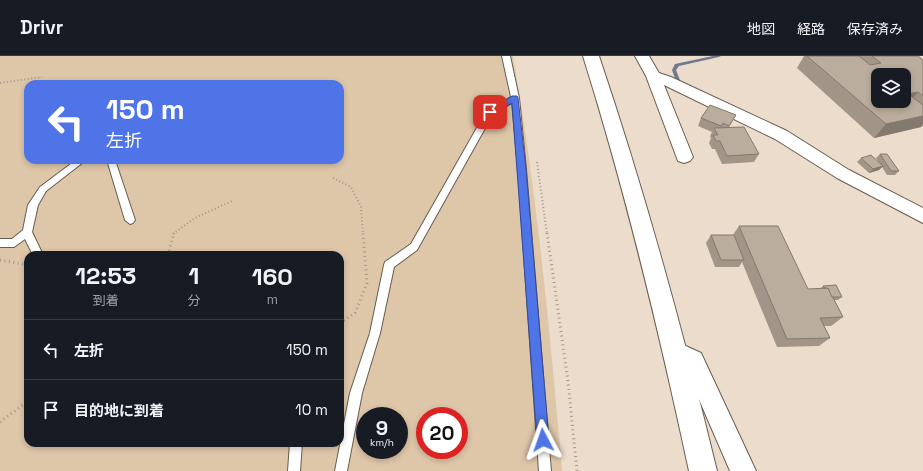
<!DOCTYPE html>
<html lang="ja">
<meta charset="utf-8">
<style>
:root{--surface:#171b24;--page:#242831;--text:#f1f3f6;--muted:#9ea1a6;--line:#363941}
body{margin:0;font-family:"Space Grotesk","Noto Sans JP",sans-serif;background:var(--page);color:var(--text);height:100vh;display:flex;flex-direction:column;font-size:15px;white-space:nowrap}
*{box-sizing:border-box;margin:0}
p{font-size:13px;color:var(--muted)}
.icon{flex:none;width:22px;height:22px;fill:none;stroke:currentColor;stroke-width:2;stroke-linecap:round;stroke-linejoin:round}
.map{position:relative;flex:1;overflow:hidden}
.side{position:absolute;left:24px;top:195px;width:320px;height:196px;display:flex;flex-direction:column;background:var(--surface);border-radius:12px;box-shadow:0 2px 6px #0003}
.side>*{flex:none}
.banner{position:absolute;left:24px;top:24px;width:320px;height:84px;border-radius:12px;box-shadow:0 2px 6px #0003;background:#4e74e8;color:#fff;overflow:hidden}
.tools{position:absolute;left:871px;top:12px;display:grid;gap:8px}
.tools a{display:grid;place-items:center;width:40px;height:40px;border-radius:8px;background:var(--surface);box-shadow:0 2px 6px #0003;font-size:20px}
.speed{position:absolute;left:356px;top:351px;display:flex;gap:8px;font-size:20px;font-weight:700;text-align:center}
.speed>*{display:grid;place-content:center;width:52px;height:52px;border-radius:50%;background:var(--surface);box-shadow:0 2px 6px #0003;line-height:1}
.speed small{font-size:10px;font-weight:400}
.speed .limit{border:6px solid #d22;background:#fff;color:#111}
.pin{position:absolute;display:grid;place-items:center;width:34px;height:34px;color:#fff;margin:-17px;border-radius:8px;box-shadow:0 2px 6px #0006}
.me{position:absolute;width:44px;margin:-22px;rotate:356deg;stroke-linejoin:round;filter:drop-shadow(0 0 3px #0008)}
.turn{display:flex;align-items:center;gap:14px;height:84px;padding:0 16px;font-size:18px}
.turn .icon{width:52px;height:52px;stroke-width:2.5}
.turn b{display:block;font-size:28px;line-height:34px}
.eta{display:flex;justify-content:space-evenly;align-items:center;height:68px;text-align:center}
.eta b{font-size:24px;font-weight:700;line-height:28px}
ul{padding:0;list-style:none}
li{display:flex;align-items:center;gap:12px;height:60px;padding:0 16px;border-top:1px solid var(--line)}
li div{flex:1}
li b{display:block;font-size:15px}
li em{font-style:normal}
header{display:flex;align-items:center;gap:24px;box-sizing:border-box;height:56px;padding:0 20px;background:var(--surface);border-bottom:1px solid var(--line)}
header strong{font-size:19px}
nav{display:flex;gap:22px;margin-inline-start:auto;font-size:14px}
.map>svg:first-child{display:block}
.green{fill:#dec6a9;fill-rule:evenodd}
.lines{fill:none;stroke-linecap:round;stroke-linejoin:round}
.stream{fill:#71798d;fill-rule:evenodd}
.service-casing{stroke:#695c4e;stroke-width:2}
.minor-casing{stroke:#695c4e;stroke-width:2}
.tertiary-casing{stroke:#695c4e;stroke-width:2}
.path-far1{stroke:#a3988b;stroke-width:2;stroke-dasharray:1 2.5;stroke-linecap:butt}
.path{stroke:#a3988b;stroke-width:3;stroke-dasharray:1 3.5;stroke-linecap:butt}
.service{fill:#fff;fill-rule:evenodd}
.minor{fill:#fff;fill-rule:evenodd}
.tertiary{fill:#fff;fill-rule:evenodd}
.wall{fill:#a19587}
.shaded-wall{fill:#83796e}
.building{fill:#bbad9d;stroke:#83796e;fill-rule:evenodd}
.route{fill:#4e74e8;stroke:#334b97}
</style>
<header>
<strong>Drivr</strong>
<nav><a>地図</a><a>経路</a><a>保存済み</a></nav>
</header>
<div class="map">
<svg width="923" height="415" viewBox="0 0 923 415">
<rect width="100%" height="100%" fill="#ebdccb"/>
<path class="green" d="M0,0H513C537,137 550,276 562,415H0ZM28,28H340V104H28ZM28,199H340V387H28ZM365,360H399V394H365ZM425,360H459V394H425Z"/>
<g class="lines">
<polygon class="stream" points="713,0 721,0 719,1 679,10 676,14 683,32 683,33 679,33 672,14 675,8"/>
<defs>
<g id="service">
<polygon points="502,0 510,0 519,42 526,113 551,415 539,415 518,113 512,47 493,58 417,194 394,211 380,277 362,337 347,415 335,415 350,337 370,277 384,209 385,206 411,188 487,54 511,41"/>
<polygon points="76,104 86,104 46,135 38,149 32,176 43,199 33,199 25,183 14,191 0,191 0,183 12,183 23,174 28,149 40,131"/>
<polygon points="107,104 115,104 135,164 133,167 130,168 125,164"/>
<polygon points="290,387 302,387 300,415 288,415"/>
</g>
<g id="minor">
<polygon points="635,0 649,0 659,17 671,21 787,75 849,114 923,152 923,167 837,122 775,83 664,29 693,101 690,105 684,107 678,105 646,20"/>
<polygon points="675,285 701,297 756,415 730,415 685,311 667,302 664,295 667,288"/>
</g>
<path id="tertiary" d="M583,0H599C645,136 683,275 717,415H689C659,275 626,137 583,0Z"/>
</defs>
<use href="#service" class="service-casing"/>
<use href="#minor" class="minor-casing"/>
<use href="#tertiary" class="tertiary-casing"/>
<g class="path-far1">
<polyline points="0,27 42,21"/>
<polyline points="537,106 547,178"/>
<polyline points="333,122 351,131 361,151 363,178"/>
<polyline points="173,178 195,162 234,144"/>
</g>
<g class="path">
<polyline points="547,177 568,325 577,415"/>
<polyline points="168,199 174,177"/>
<polyline points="0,204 28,209"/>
<polyline points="340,267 355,257 367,227 363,177"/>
<polyline points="0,366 28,345"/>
</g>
<use href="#service" class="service"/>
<use href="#minor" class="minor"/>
<use href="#tertiary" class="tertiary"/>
</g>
<g class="wall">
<polygon points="804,0 918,0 923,4 923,69 921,71 874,82 797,12"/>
<polygon points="736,59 729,71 759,98 754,106 722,108 715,93 712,93 709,87 711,82 710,80 712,76 698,70 701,62"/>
<polygon points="880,98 899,115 895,119 887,119 882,111 879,114 869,117 857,106 861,102 879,106 876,102"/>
<polygon points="739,170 808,233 820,233 823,230 842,241 838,244 834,244 843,261 831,270 824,270 830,282 819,290 777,291 742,206 739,211 715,211 706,187 711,179 733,179"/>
</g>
<g class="shaded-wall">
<polygon points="918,36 906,50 908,38"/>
<polygon points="923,60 923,69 921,71 874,82 886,68"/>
<polygon points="883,110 879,114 869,117 873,113"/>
</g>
<g class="building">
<path d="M807,0H859L870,9L881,7L872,0H918L923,4V40L918,36L908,38L923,49V60L886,68ZM878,19H904V45H878Z"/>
<polygon points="710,49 736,59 729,70 723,67 721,70 701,62"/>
<polygon points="744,71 759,98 727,100 720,85 716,85 713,79 718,79 714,72"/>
<polygon points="880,98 887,98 899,115 891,115"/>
<polygon points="871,99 883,110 873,113 861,102"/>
<polygon points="739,170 778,170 808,233 828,232 843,261 820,262 830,282 787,283"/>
<polygon points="711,179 734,179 744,204 721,204"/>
<polygon points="836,229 842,241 832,241 828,232 825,232 823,230"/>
</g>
<polygon class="route" points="512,40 517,40 518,42 526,113 549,384 547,388 543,390 539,388 537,384 512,47 493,58 488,58 487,56"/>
</svg>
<div class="tools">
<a><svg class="icon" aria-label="layers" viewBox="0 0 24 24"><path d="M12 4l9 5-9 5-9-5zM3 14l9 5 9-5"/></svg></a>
</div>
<div class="speed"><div>9<small>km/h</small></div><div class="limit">20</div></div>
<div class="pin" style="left:490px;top:56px;background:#d93025"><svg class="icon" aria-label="arrive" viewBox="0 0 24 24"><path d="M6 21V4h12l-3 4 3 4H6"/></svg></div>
<svg class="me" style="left:543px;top:384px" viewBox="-20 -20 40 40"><path d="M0-17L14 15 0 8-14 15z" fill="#4e74e8" stroke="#fff" stroke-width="4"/></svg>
<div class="banner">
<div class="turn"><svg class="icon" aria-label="left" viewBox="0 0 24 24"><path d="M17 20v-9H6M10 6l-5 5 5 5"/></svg><div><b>150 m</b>左折</div></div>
</div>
<section class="side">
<div class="eta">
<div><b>12:53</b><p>到着</p></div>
<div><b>1</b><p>分</p></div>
<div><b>160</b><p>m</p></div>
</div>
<ul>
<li><svg class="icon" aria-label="left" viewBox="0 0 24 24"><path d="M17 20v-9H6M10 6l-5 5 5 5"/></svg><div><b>左折</b></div><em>150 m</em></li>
<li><svg class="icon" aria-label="arrive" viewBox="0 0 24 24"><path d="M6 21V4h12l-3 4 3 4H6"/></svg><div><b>目的地に到着</b></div><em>10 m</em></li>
</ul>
</section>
</div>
